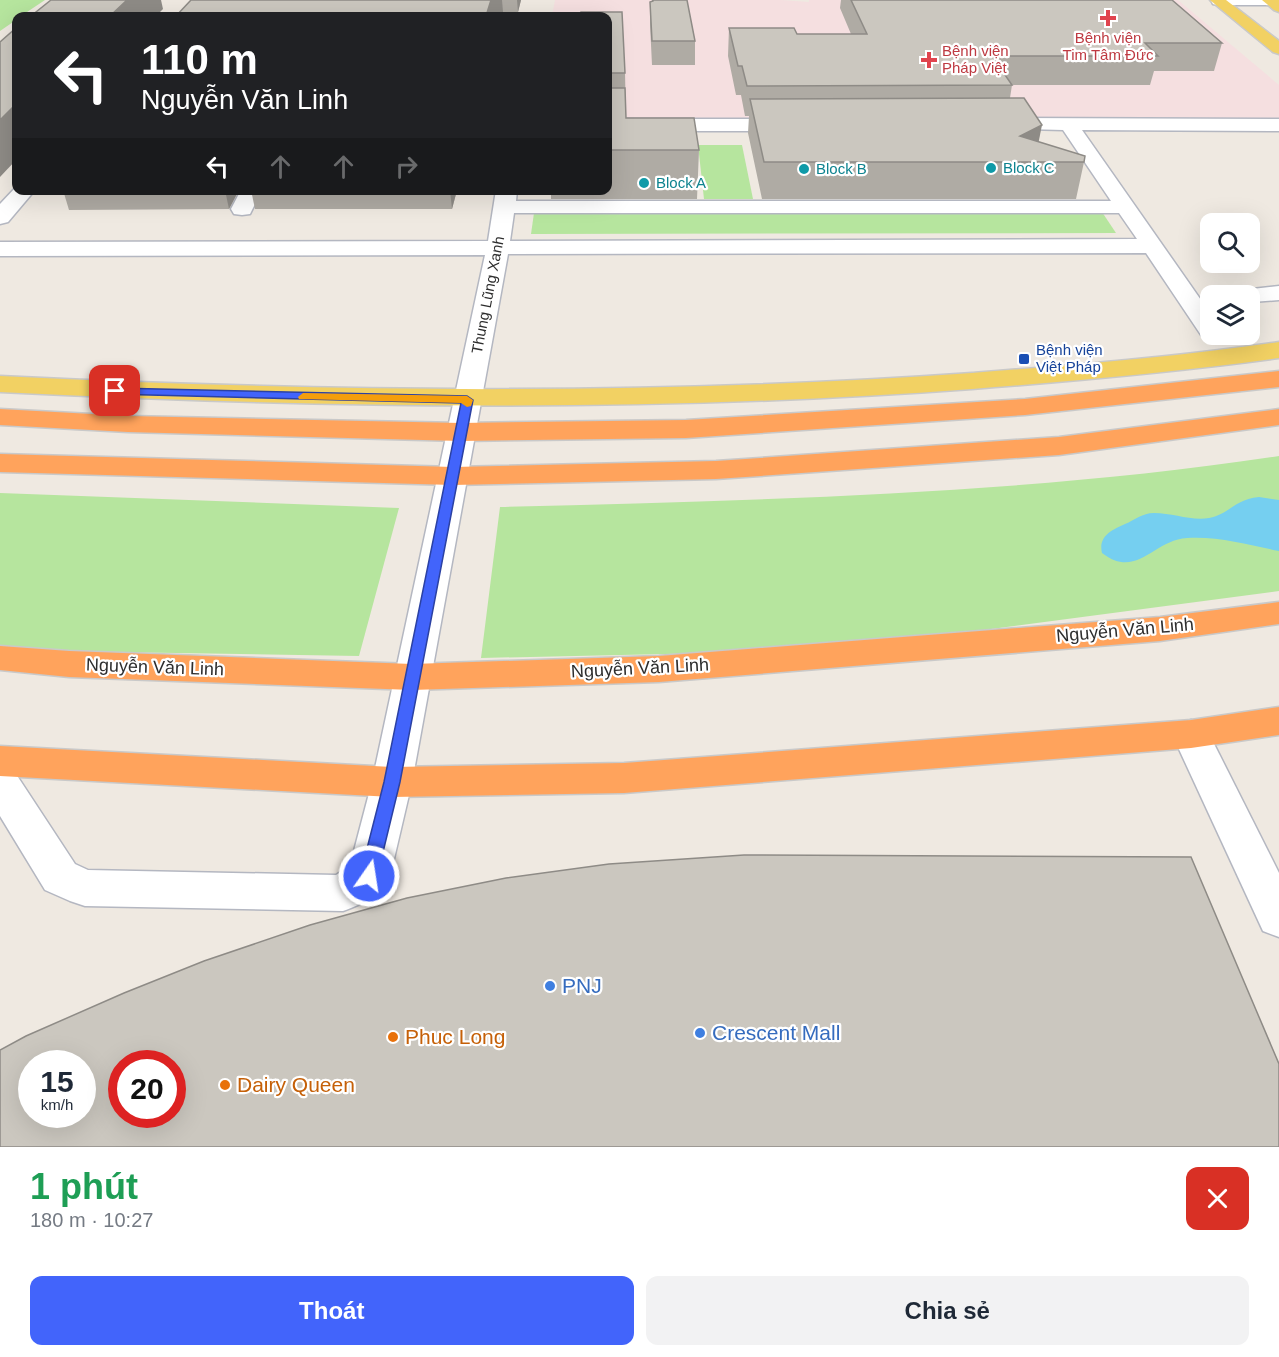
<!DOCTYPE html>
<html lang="vi">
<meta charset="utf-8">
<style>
:root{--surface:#fff;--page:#f2f2f3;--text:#1f2937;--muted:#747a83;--accent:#4264fb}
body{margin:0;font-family:Arial,sans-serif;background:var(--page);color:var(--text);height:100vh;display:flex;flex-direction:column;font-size:22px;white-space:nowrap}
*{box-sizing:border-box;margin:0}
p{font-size:20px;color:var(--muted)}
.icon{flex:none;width:33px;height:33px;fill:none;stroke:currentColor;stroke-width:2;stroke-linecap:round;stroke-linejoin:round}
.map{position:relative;height:1147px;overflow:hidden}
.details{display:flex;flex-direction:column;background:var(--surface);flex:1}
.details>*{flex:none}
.banner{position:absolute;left:12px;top:12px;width:600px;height:183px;border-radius:12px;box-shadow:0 6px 24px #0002;background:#202124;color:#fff;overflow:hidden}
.fabs{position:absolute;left:1200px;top:213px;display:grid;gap:12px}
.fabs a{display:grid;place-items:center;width:60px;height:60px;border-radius:12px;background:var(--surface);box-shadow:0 6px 24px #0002;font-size:30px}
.speed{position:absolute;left:18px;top:1050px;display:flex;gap:12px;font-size:30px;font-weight:700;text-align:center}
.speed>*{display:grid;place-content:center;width:78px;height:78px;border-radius:50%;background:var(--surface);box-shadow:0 6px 24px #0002;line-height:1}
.speed small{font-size:15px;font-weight:400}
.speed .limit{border:9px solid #d22;background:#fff;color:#111}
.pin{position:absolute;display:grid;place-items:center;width:51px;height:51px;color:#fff;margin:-26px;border-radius:12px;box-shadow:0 3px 9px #0006}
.me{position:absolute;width:66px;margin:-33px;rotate:13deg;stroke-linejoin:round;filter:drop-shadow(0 0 4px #0008)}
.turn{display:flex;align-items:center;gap:21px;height:126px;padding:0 30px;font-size:27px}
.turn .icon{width:78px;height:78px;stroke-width:2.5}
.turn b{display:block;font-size:42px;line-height:51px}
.lanes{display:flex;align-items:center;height:57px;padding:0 30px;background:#0003;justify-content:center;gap:30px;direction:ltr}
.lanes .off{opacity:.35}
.round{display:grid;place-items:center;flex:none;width:63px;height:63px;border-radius:12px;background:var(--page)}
.overview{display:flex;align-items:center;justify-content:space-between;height:102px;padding:0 30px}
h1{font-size:36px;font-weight:600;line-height:45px;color:#1e9e55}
.primary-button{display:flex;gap:12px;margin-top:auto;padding:12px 30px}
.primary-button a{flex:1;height:69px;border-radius:12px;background:var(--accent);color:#fff;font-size:24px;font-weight:600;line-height:69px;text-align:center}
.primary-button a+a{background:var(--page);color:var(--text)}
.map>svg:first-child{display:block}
.medical{fill:#f5dfe0}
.green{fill:#b6e59e}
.water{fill:#75cff0}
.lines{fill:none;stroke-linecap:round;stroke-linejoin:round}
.minor-casing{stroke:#b4b7c1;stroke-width:3}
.major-casing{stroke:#c9c9c9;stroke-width:3}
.highway-casing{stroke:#c9c9c9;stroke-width:3}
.minor{fill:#fff;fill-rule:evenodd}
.major{fill:#f2d163;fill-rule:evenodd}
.highway{fill:#ffa35c;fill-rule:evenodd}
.wall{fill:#afaba4}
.shaded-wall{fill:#8e8b86}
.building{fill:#cbc7bf;stroke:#8e8b86;stroke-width:1.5;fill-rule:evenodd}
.route{fill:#4264fb;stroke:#2b41a3;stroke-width:1.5}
.slow{fill:#f59e0b}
.health-dot{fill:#e0444e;stroke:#fff;stroke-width:2}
.culture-dot{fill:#0f9aa8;stroke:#fff;stroke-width:2}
.transit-dot{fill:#1a4fb4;stroke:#fff;stroke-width:2}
.shop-dot{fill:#3f7fe0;stroke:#fff;stroke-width:2}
.food-dot{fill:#e8710a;stroke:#fff;stroke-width:2}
.labels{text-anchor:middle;stroke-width:4.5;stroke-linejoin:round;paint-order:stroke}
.far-health-label{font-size:15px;fill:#be3a42;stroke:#fff}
.far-culture-label{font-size:15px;fill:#0d838f;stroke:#fff;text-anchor:start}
.far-street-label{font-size:15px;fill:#2e2e2e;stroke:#fff}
.far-transit-label{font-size:15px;fill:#164399;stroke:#fff;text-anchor:start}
.street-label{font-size:18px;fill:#2e2e2e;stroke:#fff}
.near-shop-label{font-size:21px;fill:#366cbe;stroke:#fff;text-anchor:start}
.near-food-label{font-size:21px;fill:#c56008;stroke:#fff;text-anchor:start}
</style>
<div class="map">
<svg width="1279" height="1147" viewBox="0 0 1279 1147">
<rect width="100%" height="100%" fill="#efe9e1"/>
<polygon class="medical" points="555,0 781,0 809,2 809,0 1178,0 1279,85 1279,121 608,119 608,16 552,16"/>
<g class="green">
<polygon points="0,0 45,0 21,16 16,16 16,20 0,31"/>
<polygon points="698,145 742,145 753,199 704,199"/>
<polygon points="1102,212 1116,233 531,234 534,213"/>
<path d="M1279,456V591L907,640L711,653L481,658L500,507C758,500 1023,495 1279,456Z"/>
<polygon points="0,493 399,508 359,656 112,652 0,648"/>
</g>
<path class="water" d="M1259,497L1279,500V551C1249,545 1218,536 1187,538C1153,540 1137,580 1102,553C1098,536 1112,530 1125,524C1135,520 1142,513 1154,513C1173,513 1191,521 1209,518C1230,514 1233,500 1259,497Z"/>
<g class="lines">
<defs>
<g id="minor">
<polygon points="1211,0 1277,0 1277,1 1270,5 1218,5 1213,4"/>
<path d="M996,118L1279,119V131L1082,130L1210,313V334L1219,335L1210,338L1201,335L1146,253L508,254L412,782L390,876C381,895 363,904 343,911L85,906L70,901L45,890L0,816V767L14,771L75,864L88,870L336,875L350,866L372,782L485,255L0,256V242L488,241L496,190H517L516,201H1111L1063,130L989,128L987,124L989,120ZM514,213H1119L1137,239L510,241Z"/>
<polygon points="608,119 795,119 802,121 804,125 802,129 795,131 608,131"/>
<polygon points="16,187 16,190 35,190 8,222 0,224 0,204"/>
<polygon points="241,190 262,190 250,214 242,215 234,214 231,209"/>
<polygon points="1279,286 1279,300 1252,302 1250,302 1250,296 1240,295 1243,290"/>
<polygon points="1191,720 1204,724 1279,873 1279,937 1263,931 1172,734 1178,724"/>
</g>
<g id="major">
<polygon points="1210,0 1226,0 1279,41 1279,54 1273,52"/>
<polygon points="1262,0 1279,0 1279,12 1274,10"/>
<path d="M1279,342V358C1177,372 1074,381 972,389C648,413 324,408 0,392V376C324,392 648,396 972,373C1074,365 1177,357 1279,342Z"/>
</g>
<g id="highway">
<polygon points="1279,371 1279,387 1025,415 686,438 461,441 128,432 0,425 0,409 128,416 461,423 686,420 1025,399"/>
<polygon points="1279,409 1279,425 1059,455 716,479 453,485 0,472 0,454 453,467 716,461 1059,437"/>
<polygon points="1279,602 1279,624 1160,641 659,682 412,690 69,677 0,670 0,646 69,651 412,664 659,656 1160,617"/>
<polygon points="1279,707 1279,735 1191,748 624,793 392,797 0,776 0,746 392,767 624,763 1191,720"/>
</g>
</defs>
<use href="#minor" class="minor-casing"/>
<use href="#major" class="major-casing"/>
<use href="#highway" class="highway-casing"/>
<use href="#minor" class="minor"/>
<use href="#major" class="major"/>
<use href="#highway" class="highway"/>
</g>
<g class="wall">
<polygon points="191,0 521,0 518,12 503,12 502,16 176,16"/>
<polygon points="652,0 687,0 695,41 695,65 652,65 650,24 650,2 652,1"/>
<polygon points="841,0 1172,0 1222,43 1214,71 1154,71 1150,85 1012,85 1010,98 1039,142 1084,162 1076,199 762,199 748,133 749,116 745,116 741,95 736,95 728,56 729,28 797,34 851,34 840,8"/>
<polygon points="608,16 625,73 626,118 699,150 697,199 551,199 551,190 608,190"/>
<polygon points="63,190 239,190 229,209 69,210"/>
<polygon points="251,190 457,190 452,209 255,209"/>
</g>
<g class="shaded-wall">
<polygon points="127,0 161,0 163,9 156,16 110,16"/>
<polygon points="491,0 502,0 503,12 502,16 486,16"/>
<polygon points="517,0 521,0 518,12"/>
<polygon points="16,104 16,160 0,177 0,120"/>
<polygon points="1042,125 1035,160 1020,136"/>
<polygon points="225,190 239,190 229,209"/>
<polygon points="450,190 457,190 452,209"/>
</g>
<g class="building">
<polygon points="51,0 127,0 110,16 31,16"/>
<polygon points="191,0 491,0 486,16 176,16"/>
<polygon points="653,0 687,0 695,41 652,41 650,2 653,1"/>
<polygon points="851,0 1172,0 1222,43 1145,43 1158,56 992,56 1012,85 747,86 742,66 738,66 729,28 794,28 797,34 867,34"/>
<polygon points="581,12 622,12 625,73 608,73 608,16 581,16"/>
<polygon points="16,28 16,104 0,120 0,42"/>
<polygon points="608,88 625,88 626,118 694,118 699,150 608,150"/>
<polygon points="1024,98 1042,125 1020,136 1085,156 1084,162 764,162 750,99"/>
<path d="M744,855L1191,857L1279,1064V1147H0V1050L26,1036L124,993L204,961L310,925L407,898L506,878L609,864ZM32,1064H82V1114H32ZM122,1064H172V1114H122Z"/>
</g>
<polygon class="route" points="115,388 467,396 473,400 400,782 376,881 369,884 363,881 360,876 384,782 461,403 111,394 111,389"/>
<polygon class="slow" points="303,393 467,396 473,400 471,406 467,407 461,403 299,399 298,397"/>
<g class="health-dot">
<path d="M1105 9h6v6h6v6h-6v6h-6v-6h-6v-6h6z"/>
<path d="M926 51h6v6h6v6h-6v6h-6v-6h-6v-6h6z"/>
</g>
<g class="culture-dot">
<circle cx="991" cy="168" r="6"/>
<circle cx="804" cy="169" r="6"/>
<circle cx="644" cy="183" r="6"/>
</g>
<rect class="transit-dot" x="1018" y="353" width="12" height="12" rx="3"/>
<g class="shop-dot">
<circle cx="550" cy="986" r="6"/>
<circle cx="700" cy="1033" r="6"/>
</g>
<g class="food-dot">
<circle cx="393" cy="1037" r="6"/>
<circle cx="225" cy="1085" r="6"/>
</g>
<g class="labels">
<g class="far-health-label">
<text x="1108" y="43">Bệnh viện<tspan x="1108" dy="17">Tim Tâm Đức</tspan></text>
<text x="942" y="56" text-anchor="start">Bệnh viện<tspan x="942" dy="17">Pháp Việt</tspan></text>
</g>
<g class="far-culture-label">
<text x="1003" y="173">Block C</text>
<text x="816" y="174">Block B</text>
<text x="656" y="188">Block A</text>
</g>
<g class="far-street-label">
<text transform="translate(488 295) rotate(-79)" y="5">Thung Lũng Xanh</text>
</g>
<g class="far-transit-label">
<text x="1036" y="355">Bệnh viện<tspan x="1036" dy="17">Việt Pháp</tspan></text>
</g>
<g class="street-label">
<text transform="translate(1125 630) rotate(-5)" y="6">Nguyễn Văn Linh</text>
<text transform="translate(155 667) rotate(2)" y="6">Nguyễn Văn Linh</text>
<text transform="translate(640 668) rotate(-3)" y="6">Nguyễn Văn Linh</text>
</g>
<g class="near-shop-label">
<text x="562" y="993">PNJ</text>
<text x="712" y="1040">Crescent Mall</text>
</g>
<g class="near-food-label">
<text x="405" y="1044">Phuc Long</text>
<text x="237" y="1092">Dairy Queen</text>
</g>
</g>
</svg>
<div class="fabs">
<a><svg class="icon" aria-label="search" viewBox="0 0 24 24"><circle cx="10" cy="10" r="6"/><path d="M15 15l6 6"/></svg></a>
<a><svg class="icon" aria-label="layers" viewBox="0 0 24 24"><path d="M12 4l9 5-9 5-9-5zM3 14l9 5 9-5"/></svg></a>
</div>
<div class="speed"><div>15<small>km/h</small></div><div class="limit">20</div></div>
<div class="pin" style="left:115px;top:391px;background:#d93025"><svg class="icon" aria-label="arrive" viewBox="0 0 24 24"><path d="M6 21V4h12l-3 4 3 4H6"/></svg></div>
<svg class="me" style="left:369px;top:876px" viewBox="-20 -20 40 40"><circle r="17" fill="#4264fb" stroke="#fff" stroke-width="3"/><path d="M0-11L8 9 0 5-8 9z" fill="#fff"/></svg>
<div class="banner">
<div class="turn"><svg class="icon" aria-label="left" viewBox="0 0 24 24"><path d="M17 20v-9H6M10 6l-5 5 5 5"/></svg><div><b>110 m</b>Nguyễn Văn Linh</div></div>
<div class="lanes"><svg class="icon" aria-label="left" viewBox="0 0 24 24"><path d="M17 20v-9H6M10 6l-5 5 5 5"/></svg><svg class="icon off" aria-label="ahead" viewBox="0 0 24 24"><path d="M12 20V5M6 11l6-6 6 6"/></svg><svg class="icon off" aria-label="ahead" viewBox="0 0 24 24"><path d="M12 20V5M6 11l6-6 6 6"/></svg><svg class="icon off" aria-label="right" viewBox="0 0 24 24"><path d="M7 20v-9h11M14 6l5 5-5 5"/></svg></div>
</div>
</div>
<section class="details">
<div class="overview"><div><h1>1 phút</h1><p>180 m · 10:27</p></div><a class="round" style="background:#d93025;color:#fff"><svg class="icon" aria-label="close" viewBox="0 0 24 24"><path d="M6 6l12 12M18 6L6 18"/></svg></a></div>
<div class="primary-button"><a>Thoát</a><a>Chia sẻ</a></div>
</section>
